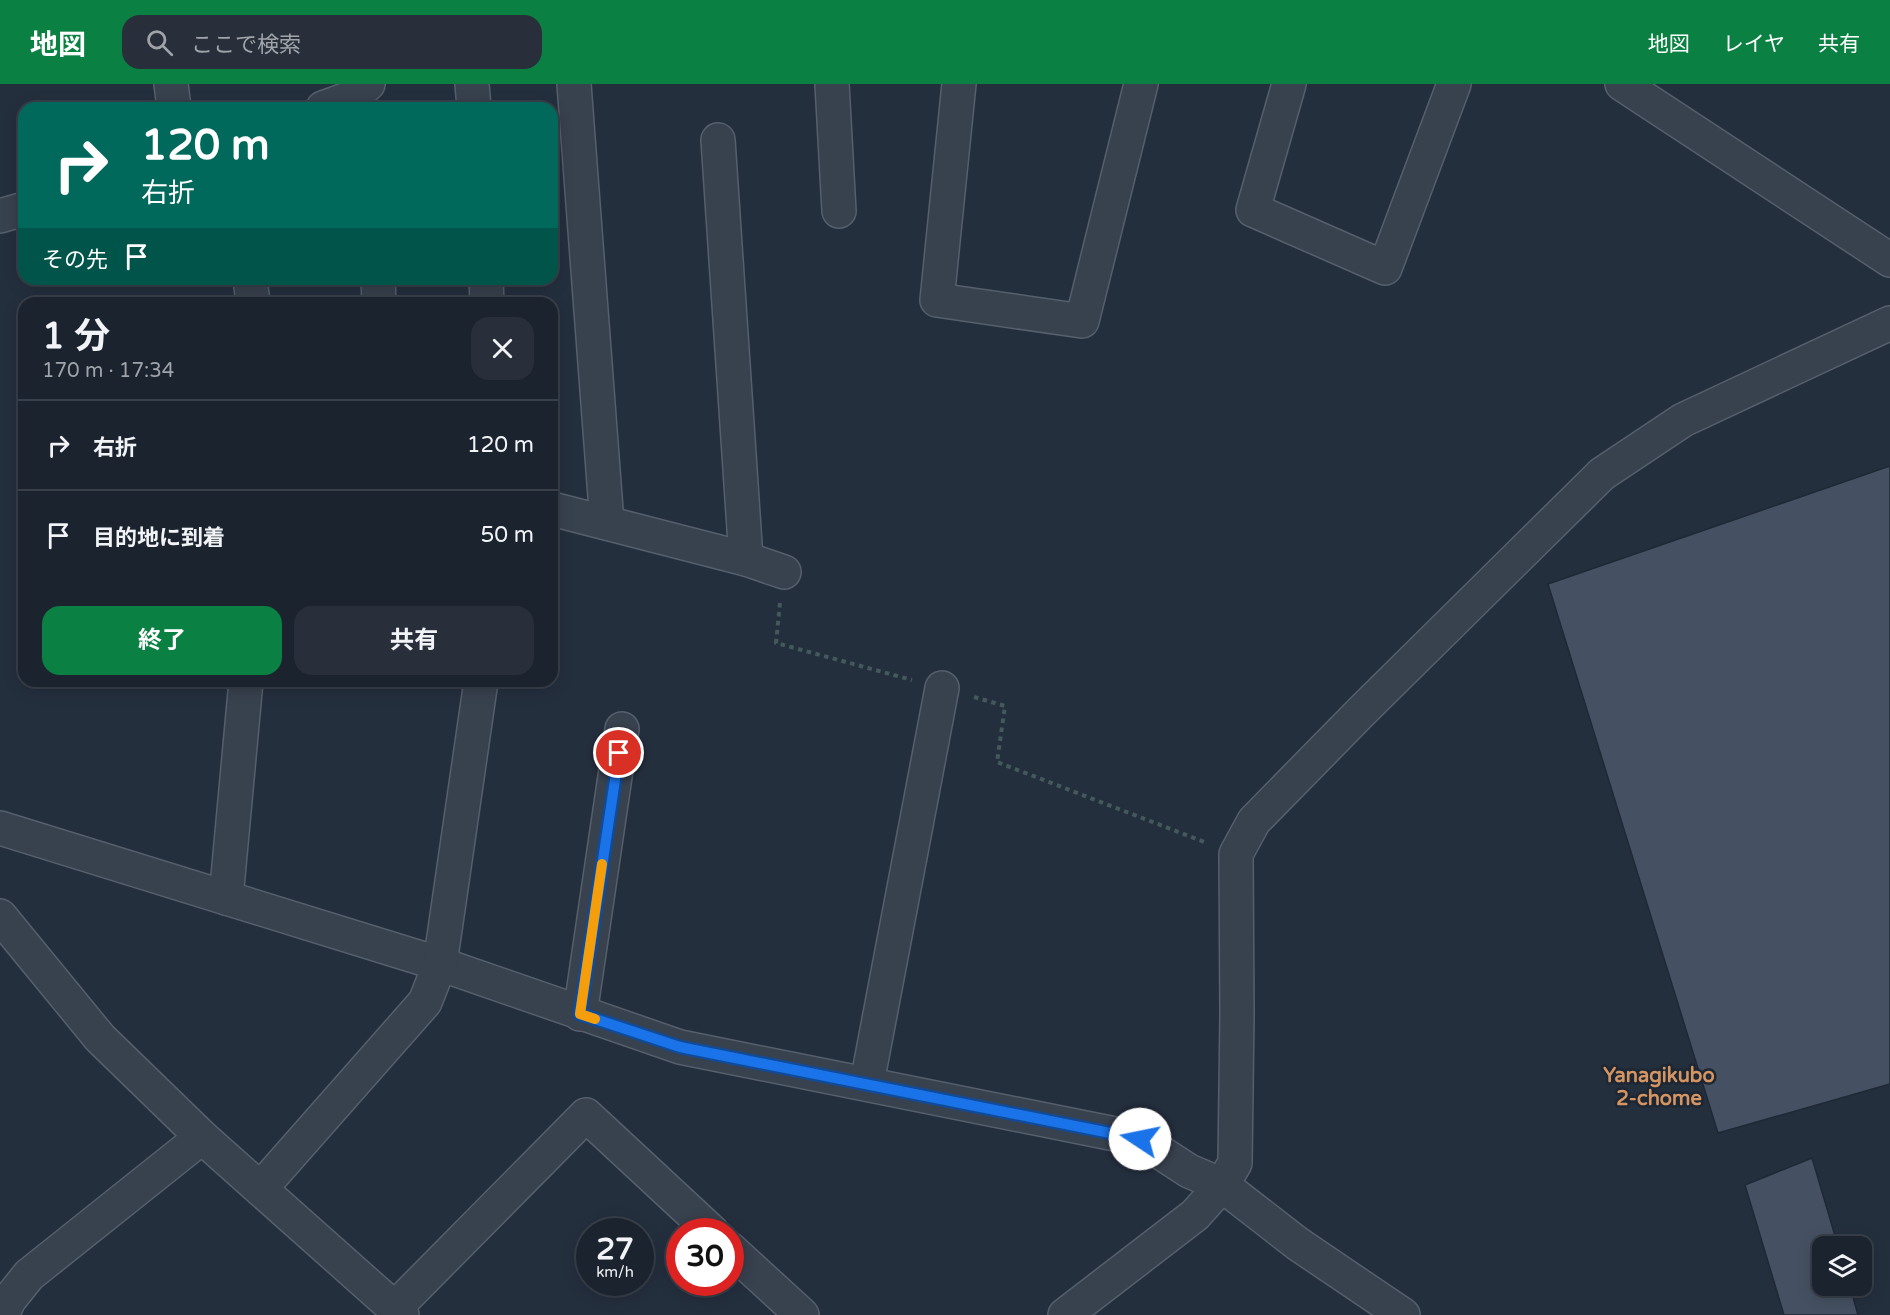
<!DOCTYPE html>
<html lang="ja">
<meta charset="utf-8">
<style>
:root{--surface:#1b232e;--page:#282f3a;--text:#f1f3f6;--muted:#a0a4aa;--line:#39404a;--accent:#0b8043}
body{margin:0;font-family:"Varela Round","Noto Sans JP",sans-serif;background:var(--page);color:var(--text);height:100vh;display:flex;flex-direction:column;font-size:22px;white-space:nowrap}
*{box-sizing:border-box;margin:0}
p{font-size:20px;color:var(--muted)}
.icon{flex:none;width:33px;height:33px;fill:none;stroke:currentColor;stroke-width:2;stroke-linecap:round;stroke-linejoin:round}
.map{position:relative;flex:1;overflow:hidden}
.side{position:absolute;left:18px;top:213px;width:540px;height:390px;display:flex;flex-direction:column;background:var(--surface);border-radius:18px;box-shadow:0 3px 15px #0003,0 0 0 2px var(--line)}
.side>*{flex:none}
.guide{position:absolute;left:18px;top:18px;width:540px;height:183px;border-radius:18px;box-shadow:0 3px 15px #0003,0 0 0 2px var(--line);background:#00695c;color:#fff;overflow:hidden}
.fabs{position:absolute;left:1812px;top:1152px;display:grid;gap:12px}
.fabs a{display:grid;place-items:center;width:60px;height:60px;border-radius:12px;background:var(--surface);box-shadow:0 3px 15px #0003,0 0 0 2px var(--line);font-size:30px}
.speed{position:absolute;left:576px;top:1134px;display:flex;gap:12px;font-size:30px;font-weight:700;text-align:center}
.speed>*{display:grid;place-content:center;width:78px;height:78px;border-radius:50%;background:var(--surface);box-shadow:0 3px 15px #0003,0 0 0 2px var(--line);line-height:1}
.speed small{font-size:15px;font-weight:400}
.speed .limit{border:9px solid #d22;background:#fff;color:#111}
.pin{position:absolute;display:grid;place-items:center;width:51px;height:51px;color:#fff;margin:-26px;border:3px solid #fff;border-radius:50%;box-shadow:0 2px 6px #0007}
.me{position:absolute;width:66px;margin:-33px;rotate:281deg;stroke-linejoin:round;filter:drop-shadow(0 0 4px #0008)}
.turn{display:flex;align-items:center;gap:21px;height:126px;padding:0 24px;font-size:27px}
.turn .icon{width:78px;height:78px;stroke-width:2.5}
.turn b{display:block;font-size:42px;line-height:51px}
.then{display:flex;align-items:center;height:57px;padding:0 24px;background:#0003;gap:12px;font-size:22px}
.round{display:grid;place-items:center;flex:none;width:63px;height:63px;border-radius:18px;background:var(--page)}
.overview{display:flex;align-items:center;justify-content:space-between;height:102px;padding:0 24px}
h1{font-size:36px;font-weight:700;line-height:45px}
.action{display:flex;gap:12px;margin-top:auto;padding:12px 24px}
.action a{flex:1;height:69px;border-radius:18px;background:var(--accent);color:#fff;font-size:24px;font-weight:700;line-height:69px;text-align:center}
.action a+a{background:var(--page);color:var(--text)}
ul{padding:0;list-style:none}
li{display:flex;align-items:center;gap:18px;height:90px;padding:0 24px;border-top:2px solid var(--line)}
li div{flex:1}
li b{display:block;font-size:22px}
li em{font-style:normal}
header{display:flex;align-items:center;gap:36px;box-sizing:border-box;height:84px;padding:0 30px;background:var(--accent);color:#fff}
header strong{font-size:28px}
nav{display:flex;gap:33px;margin-inline-start:auto;font-size:21px}
.search{width:420px;height:54px;background:var(--page);display:flex;align-items:center;gap:15px;box-sizing:border-box;padding:0 21px;border-radius:18px;color:var(--muted);font-size:22px}
.map>svg:first-child{display:block}
.building{fill:#455162;stroke:#1f2835;stroke-width:1.5}
.lines{fill:none;stroke-linecap:round;stroke-linejoin:round}
.minor-casing{stroke:#565f6c;stroke-width:36}
.path{stroke:#44595c;stroke-width:4;stroke-dasharray:4.5 4.5;stroke-linecap:butt}
.minor{stroke:#38414e;stroke-width:33}
.route-casing{stroke:#114b97;stroke-width:15}
.route{stroke:#1a73e8;stroke-width:10}
.slow{stroke:#f59e0b;stroke-width:10}
.labels{text-anchor:middle;stroke-width:5;stroke-linejoin:round;paint-order:stroke}
.neighbourhood-label{font-size:20px;font-weight:bold;fill:#d59563;stroke:#1d2633}
</style>
<header>
<strong>地図</strong>
<div class="search"><svg class="icon" aria-label="search" viewBox="0 0 24 24"><circle cx="10" cy="10" r="6"/><path d="M15 15l6 6"/></svg>ここで検索</div>
<nav><a>地図</a><a>レイヤ</a><a>共有</a></nav>
</header>
<div class="map">
<svg width="1890" height="1231" viewBox="0 0 1890 1231">
<rect width="100%" height="100%" fill="#242f3e"/>
<g class="building">
<polygon points="1890,382 1890,1000 1718,1049 1548,500"/>
<polygon points="1812,1074 1838,1162 1822,1162 1822,1202 1850,1202 1858,1231 1784,1231 1745,1101"/>
</g>
<g class="lines">
<defs>
<g id="minor">
<polyline points="171,0 174,24"/>
<polyline points="472,0 474,24"/>
<polyline points="574,0 607,439"/>
<polyline points="832,0 839,127"/>
<polyline points="959,0 937,216 1082,237 1141,0"/>
<polyline points="1289,0 1253,126 1385,184 1454,0"/>
<polyline points="1622,0 1890,176"/>
<polyline points="323,24 353,13 368,0"/>
<polyline points="718,56 746,475"/>
<polyline points="0,132 24,125"/>
<polyline points="250,195 253,219"/>
<polyline points="378,195 379,219"/>
<polyline points="486,195 487,219"/>
<polyline points="552,425 746,475 784,488"/>
<polyline points="0,744 440,880 680,963 1140,1055 1189,1087 1222,1101 1298,1160 1403,1231"/>
<polyline points="226,814 246,597"/>
<polyline points="0,832 100,954 202,1053 402,1231"/>
<polyline points="580,930 622,645"/>
<polyline points="867,999 942,604"/>
<polyline points="261,1104 425,918 440,880 481,597"/>
<polyline points="730,1165 802,1231"/>
<polyline points="395,1224 586,1031 712,1148"/>
<polyline points="2,1231 9,1216 29,1191 202,1053"/>
<polyline points="1065,1231 1195,1131 1222,1101 1235,1079 1237,931 1236,770 1254,737 1361,628 1602,390 1683,336 1890,239"/>
</g>
</defs>
<use href="#minor" class="minor-casing"/>
<g class="path">
<polyline points="780,519 776,559 912,596"/>
<polyline points="974,613 1005,622 997,678 1207,759"/>
</g>
<use href="#minor" class="minor"/>
</g>
<g class="lines">
<defs>
<polyline id="route" points="619,669 580,930 680,963 1140,1055"/>
</defs>
<use href="#route" class="route-casing"/>
<use href="#route" class="route"/>
<polyline class="slow" points="595,935 580,930 602,780"/>
</g>
<g class="labels">
<g class="neighbourhood-label">
<text x="1659" y="998">Yanagikubo<tspan x="1659" dy="23">2-chome</tspan></text>
</g>
</g>
</svg>
<div class="fabs">
<a><svg class="icon" aria-label="layers" viewBox="0 0 24 24"><path d="M12 4l9 5-9 5-9-5zM3 14l9 5 9-5"/></svg></a>
</div>
<div class="speed"><div>27<small>km/h</small></div><div class="limit">30</div></div>
<div class="pin" style="left:619px;top:669px;background:#d93025"><svg class="icon" aria-label="arrive" viewBox="0 0 24 24"><path d="M6 21V4h12l-3 4 3 4H6"/></svg></div>
<svg class="me" style="left:1140px;top:1055px" viewBox="-20 -20 40 40"><circle r="19" fill="#fff"/><path d="M0-13L10 11 0 6-10 11z" fill="#1a73e8"/></svg>
<div class="guide">
<div class="turn"><svg class="icon" aria-label="right" viewBox="0 0 24 24"><path d="M7 20v-9h11M14 6l5 5-5 5"/></svg><div><b>120 m</b>右折</div></div>
<div class="then">その先<svg class="icon" aria-label="arrive" viewBox="0 0 24 24"><path d="M6 21V4h12l-3 4 3 4H6"/></svg></div>
</div>
<section class="side">
<div class="overview"><div><h1>1 分</h1><p>170 m · 17:34</p></div><a class="round"><svg class="icon" aria-label="close" viewBox="0 0 24 24"><path d="M6 6l12 12M18 6L6 18"/></svg></a></div>
<ul>
<li><svg class="icon" aria-label="right" viewBox="0 0 24 24"><path d="M7 20v-9h11M14 6l5 5-5 5"/></svg><div><b>右折</b></div><em>120 m</em></li>
<li><svg class="icon" aria-label="arrive" viewBox="0 0 24 24"><path d="M6 21V4h12l-3 4 3 4H6"/></svg><div><b>目的地に到着</b></div><em>50 m</em></li>
</ul>
<div class="action"><a>終了</a><a>共有</a></div>
</section>
</div>
